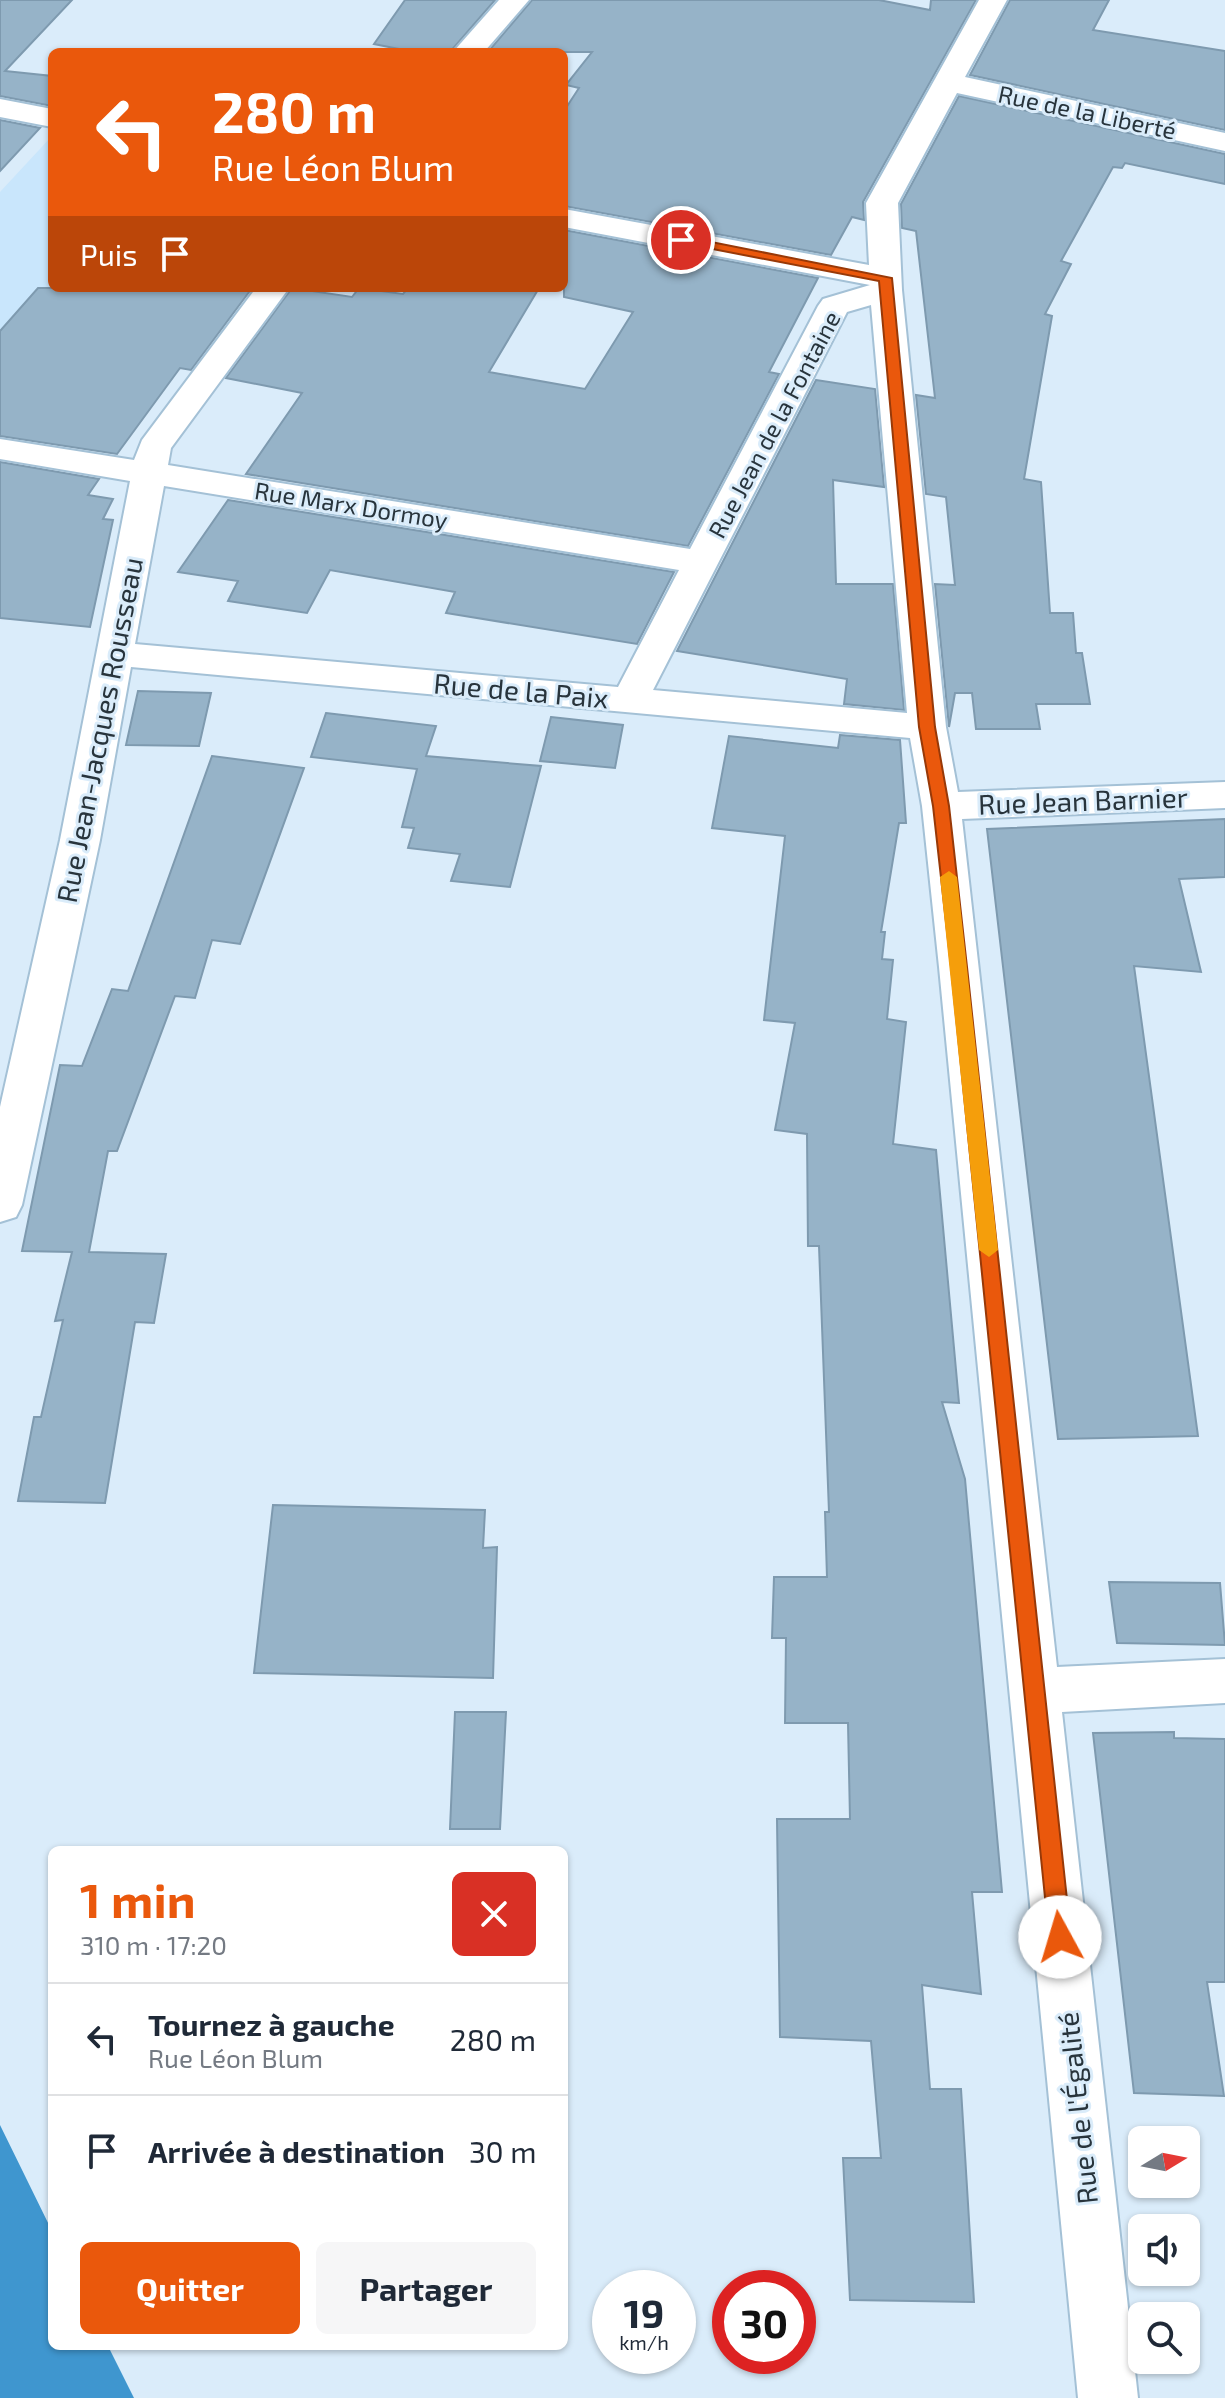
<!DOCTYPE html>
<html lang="fr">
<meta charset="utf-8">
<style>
:root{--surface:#fff;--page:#f6f6f7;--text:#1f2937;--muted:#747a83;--line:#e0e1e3;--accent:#ea580c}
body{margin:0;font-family:"Exo 2",sans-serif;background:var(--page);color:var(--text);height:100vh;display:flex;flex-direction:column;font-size:30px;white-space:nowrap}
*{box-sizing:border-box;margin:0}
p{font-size:26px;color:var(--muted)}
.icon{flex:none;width:44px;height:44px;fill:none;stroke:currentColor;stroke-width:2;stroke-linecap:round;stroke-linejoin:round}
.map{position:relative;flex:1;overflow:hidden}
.panel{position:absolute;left:48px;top:1846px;width:520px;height:504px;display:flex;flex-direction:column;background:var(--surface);border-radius:12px;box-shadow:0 2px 6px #0004}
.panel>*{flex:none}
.hud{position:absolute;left:48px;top:48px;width:520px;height:244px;border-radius:12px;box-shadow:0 2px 6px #0004;background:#ea580c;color:#fff;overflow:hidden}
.needle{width:52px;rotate:80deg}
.buttons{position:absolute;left:1128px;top:2126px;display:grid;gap:16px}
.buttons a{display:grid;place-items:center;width:72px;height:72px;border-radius:12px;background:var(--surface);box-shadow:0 2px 6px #0004;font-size:40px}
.speed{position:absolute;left:592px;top:2270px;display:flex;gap:16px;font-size:40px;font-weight:700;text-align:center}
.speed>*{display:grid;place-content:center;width:104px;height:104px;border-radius:50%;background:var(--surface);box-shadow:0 2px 6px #0004;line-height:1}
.speed small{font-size:20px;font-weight:400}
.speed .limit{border:12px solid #d22;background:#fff;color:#111}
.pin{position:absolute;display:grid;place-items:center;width:68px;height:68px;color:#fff;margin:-34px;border:4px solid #fff;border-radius:50%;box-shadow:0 2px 8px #0007}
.me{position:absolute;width:88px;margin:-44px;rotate:354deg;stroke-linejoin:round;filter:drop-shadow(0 0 6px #0008)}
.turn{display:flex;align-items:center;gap:28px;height:168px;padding:0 32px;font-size:36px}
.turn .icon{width:104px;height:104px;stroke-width:2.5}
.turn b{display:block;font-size:56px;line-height:68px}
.then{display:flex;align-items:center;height:76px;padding:0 32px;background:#0003;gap:16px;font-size:30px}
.round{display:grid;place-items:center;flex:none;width:84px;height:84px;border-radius:12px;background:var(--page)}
.overview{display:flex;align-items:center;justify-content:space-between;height:136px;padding:0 32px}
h1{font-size:48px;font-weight:700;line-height:60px;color:var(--accent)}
.primary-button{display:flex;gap:16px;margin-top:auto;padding:16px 32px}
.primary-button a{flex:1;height:92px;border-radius:12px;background:var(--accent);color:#fff;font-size:32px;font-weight:700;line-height:92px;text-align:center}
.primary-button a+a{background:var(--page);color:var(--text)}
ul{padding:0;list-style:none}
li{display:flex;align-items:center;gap:24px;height:112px;padding:0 32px;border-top:2px solid var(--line)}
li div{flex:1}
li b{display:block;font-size:30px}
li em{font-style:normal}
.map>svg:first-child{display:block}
.built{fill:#c9e6fc}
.water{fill:#3f96cf}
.building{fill:#96b3c8;stroke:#7e9aaf;stroke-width:2}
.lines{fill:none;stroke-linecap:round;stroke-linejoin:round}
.minor-casing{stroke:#a4c1d6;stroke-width:4}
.minor{fill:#fff;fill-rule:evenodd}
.route{fill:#ea580c;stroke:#983908;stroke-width:2}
.slow{fill:#f59e0b}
.labels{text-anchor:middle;stroke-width:6;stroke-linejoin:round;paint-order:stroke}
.far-street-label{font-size:24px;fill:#28343c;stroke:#daecfa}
.street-label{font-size:28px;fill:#28343c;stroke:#daecfa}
</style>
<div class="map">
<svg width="1225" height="2398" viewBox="0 0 1225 2398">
<rect width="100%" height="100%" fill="#daecfa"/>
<polygon class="built" points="52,136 52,288 0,422 0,192"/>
<polygon class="water" points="0,2125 52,2231 52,2346 108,2346 134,2398 0,2398"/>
<g class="building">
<polygon points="0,0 72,0 5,71 52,76 52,106 0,96"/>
<polygon points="405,0 495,0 450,52 414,52 374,44"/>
<polygon points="532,0 879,0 930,10 931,0 976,0 863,202 864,220 852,217 831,255 564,206 564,111 579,88 566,85 592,52 488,52"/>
<polygon points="1010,0 1109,0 1093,30 1225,51 1225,130 970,75"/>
<polygon points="959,96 1225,154 1225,184 1125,163 1122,168 1113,167 1061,261 1071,264 1045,314 1052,316 1024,479 1041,482 1050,613 1073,613 1076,653 1082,653 1090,704 1036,704 1040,729 976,729 972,693 955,693 949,727 935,584 955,585 946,497 926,494 916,395 935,398 916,231 902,228 901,204"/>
<polygon points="0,120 40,128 0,171"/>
<polygon points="564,230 818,278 769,372 779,374 688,546 246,474 302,393 226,378 292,288 352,297 359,288 403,294 408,288 539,288 489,372 585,389 633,312 564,297"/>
<polygon points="38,288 252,288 191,370 180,368 117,454 0,436 0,331"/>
<polygon points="816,380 875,389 884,487 833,480 836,584 893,584 904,710 844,704 847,679 677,651"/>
<polygon points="0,462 99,479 88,495 113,499 103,519 113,520 90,627 0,618"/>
<polygon points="228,500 674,572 637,644 446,613 455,592 330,570 307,613 228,601 238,581 178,572"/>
<polygon points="138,691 211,693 199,746 126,745"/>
<polygon points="326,713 436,726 426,756 541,766 510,887 451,881 460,854 408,848 414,828 402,827 417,769 311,757"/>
<polygon points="551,717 623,725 615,768 540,761"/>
<polygon points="840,735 900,740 906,823 899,823 881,932 885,932 882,959 893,960 887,1019 906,1022 893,1144 936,1150 959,1403 942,1402 965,1479 1002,1892 972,1892 981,1994 922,1985 930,2089 961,2089 974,2302 850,2300 843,2158 881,2158 871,2041 780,2037 777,1819 850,1819 848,1723 785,1723 786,1638 772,1638 774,1577 827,1577 825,1512 829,1512 819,1246 808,1246 807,1134 775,1130 795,1023 764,1020 785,836 712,828 729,736 838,748"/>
<polygon points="212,756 304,768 240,944 212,940 195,998 175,996 117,1151 108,1151 89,1252 166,1254 154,1323 135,1322 105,1503 18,1501 34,1417 41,1417 63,1320 55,1321 72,1252 22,1251 60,1065 82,1066 112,989 128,991"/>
<polygon points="1225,819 1225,877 1179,879 1201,972 1134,966 1198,1436 1058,1439 987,829"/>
<polygon points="273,1505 485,1510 483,1548 497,1547 493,1678 254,1673"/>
<polygon points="1109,1582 1220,1583 1225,1645 1117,1643"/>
<polygon points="455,1712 506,1712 500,1829 450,1829"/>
<polygon points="1174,1732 1174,1738 1225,1739 1225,1982 1207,1982 1224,2096 1134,2093 1093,1733"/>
</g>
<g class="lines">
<defs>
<g id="minor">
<polygon points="499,0 529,0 484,52 453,52"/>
<path d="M979,0H1007L965,77L1225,133V151L957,93L898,203L902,290L946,727L958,792L1225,782V808L962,819L1057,1667L1225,1659V1703L1062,1712L1138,2398H1078L939,967L922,806L910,738L131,667L100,840L22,1205L16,1217L0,1222V1107L60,840L130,481L0,459V439L134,460L142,440L256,288H289L171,448L168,465L690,549L818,306L823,299L870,285L564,227V209L869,265L866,203ZM871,305L907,713L653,690L847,312ZM164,486L679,570L618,687L135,644Z"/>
<polygon points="0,99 52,109 52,127 0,117"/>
</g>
</defs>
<use href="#minor" class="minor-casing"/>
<use href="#minor" class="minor"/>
</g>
<polygon class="route" points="681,236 892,278 935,727 949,806 967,967 1071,1937 1068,1944 1060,1947 1053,1944 1049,1937 951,967 933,806 919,727 879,281 676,242 676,237"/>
<polygon class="slow" points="949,871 957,877 998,1250 989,1257 979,1250 940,877"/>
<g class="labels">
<g class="far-street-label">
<text transform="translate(1087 113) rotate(12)" y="8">Rue de la Liberté</text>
<text transform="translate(775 425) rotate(-62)" y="8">Rue Jean de la Fontaine</text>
<text transform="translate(351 506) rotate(9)" y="8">Rue Marx Dormoy</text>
</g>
<g class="street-label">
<text transform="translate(521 691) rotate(5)" y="10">Rue de la Paix</text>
<text transform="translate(100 730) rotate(-79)" y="10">Rue Jean-Jacques Rousseau</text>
<text transform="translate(1083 801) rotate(-2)" y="10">Rue Jean Barnier</text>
<text transform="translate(1078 2108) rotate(-96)" y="10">Rue de l'Égalité</text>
</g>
</g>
</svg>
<div class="buttons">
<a><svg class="needle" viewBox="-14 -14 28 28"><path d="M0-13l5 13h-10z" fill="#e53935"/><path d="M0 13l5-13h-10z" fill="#747a83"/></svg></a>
<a><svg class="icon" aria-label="sound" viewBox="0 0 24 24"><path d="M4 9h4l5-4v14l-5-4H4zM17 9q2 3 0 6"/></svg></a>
<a><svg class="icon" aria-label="search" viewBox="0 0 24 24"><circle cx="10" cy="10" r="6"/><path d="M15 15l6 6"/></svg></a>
</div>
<div class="speed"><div>19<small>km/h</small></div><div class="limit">30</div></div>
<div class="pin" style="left:681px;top:240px;background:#d93025"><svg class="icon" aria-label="arrive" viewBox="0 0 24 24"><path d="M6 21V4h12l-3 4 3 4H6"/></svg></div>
<svg class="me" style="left:1060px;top:1937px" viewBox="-20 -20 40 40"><circle r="19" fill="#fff"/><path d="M0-13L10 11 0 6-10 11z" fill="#ea580c"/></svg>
<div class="hud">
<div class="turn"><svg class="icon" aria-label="left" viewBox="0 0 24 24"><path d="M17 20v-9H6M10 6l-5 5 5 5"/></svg><div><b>280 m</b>Rue Léon Blum</div></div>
<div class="then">Puis<svg class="icon" aria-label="arrive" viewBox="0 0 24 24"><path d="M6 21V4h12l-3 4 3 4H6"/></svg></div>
</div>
<section class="panel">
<div class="overview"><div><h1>1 min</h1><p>310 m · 17:20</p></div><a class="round" style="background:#d93025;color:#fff"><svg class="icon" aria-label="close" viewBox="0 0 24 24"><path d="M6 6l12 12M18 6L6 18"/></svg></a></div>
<ul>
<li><svg class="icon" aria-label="left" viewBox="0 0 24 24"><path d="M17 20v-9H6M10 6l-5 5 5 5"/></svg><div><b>Tournez à gauche</b><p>Rue Léon Blum</p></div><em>280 m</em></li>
<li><svg class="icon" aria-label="arrive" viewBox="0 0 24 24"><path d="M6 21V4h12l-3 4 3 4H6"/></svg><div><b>Arrivée à destination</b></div><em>30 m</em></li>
</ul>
<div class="primary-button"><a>Quitter</a><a>Partager</a></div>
</section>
</div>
